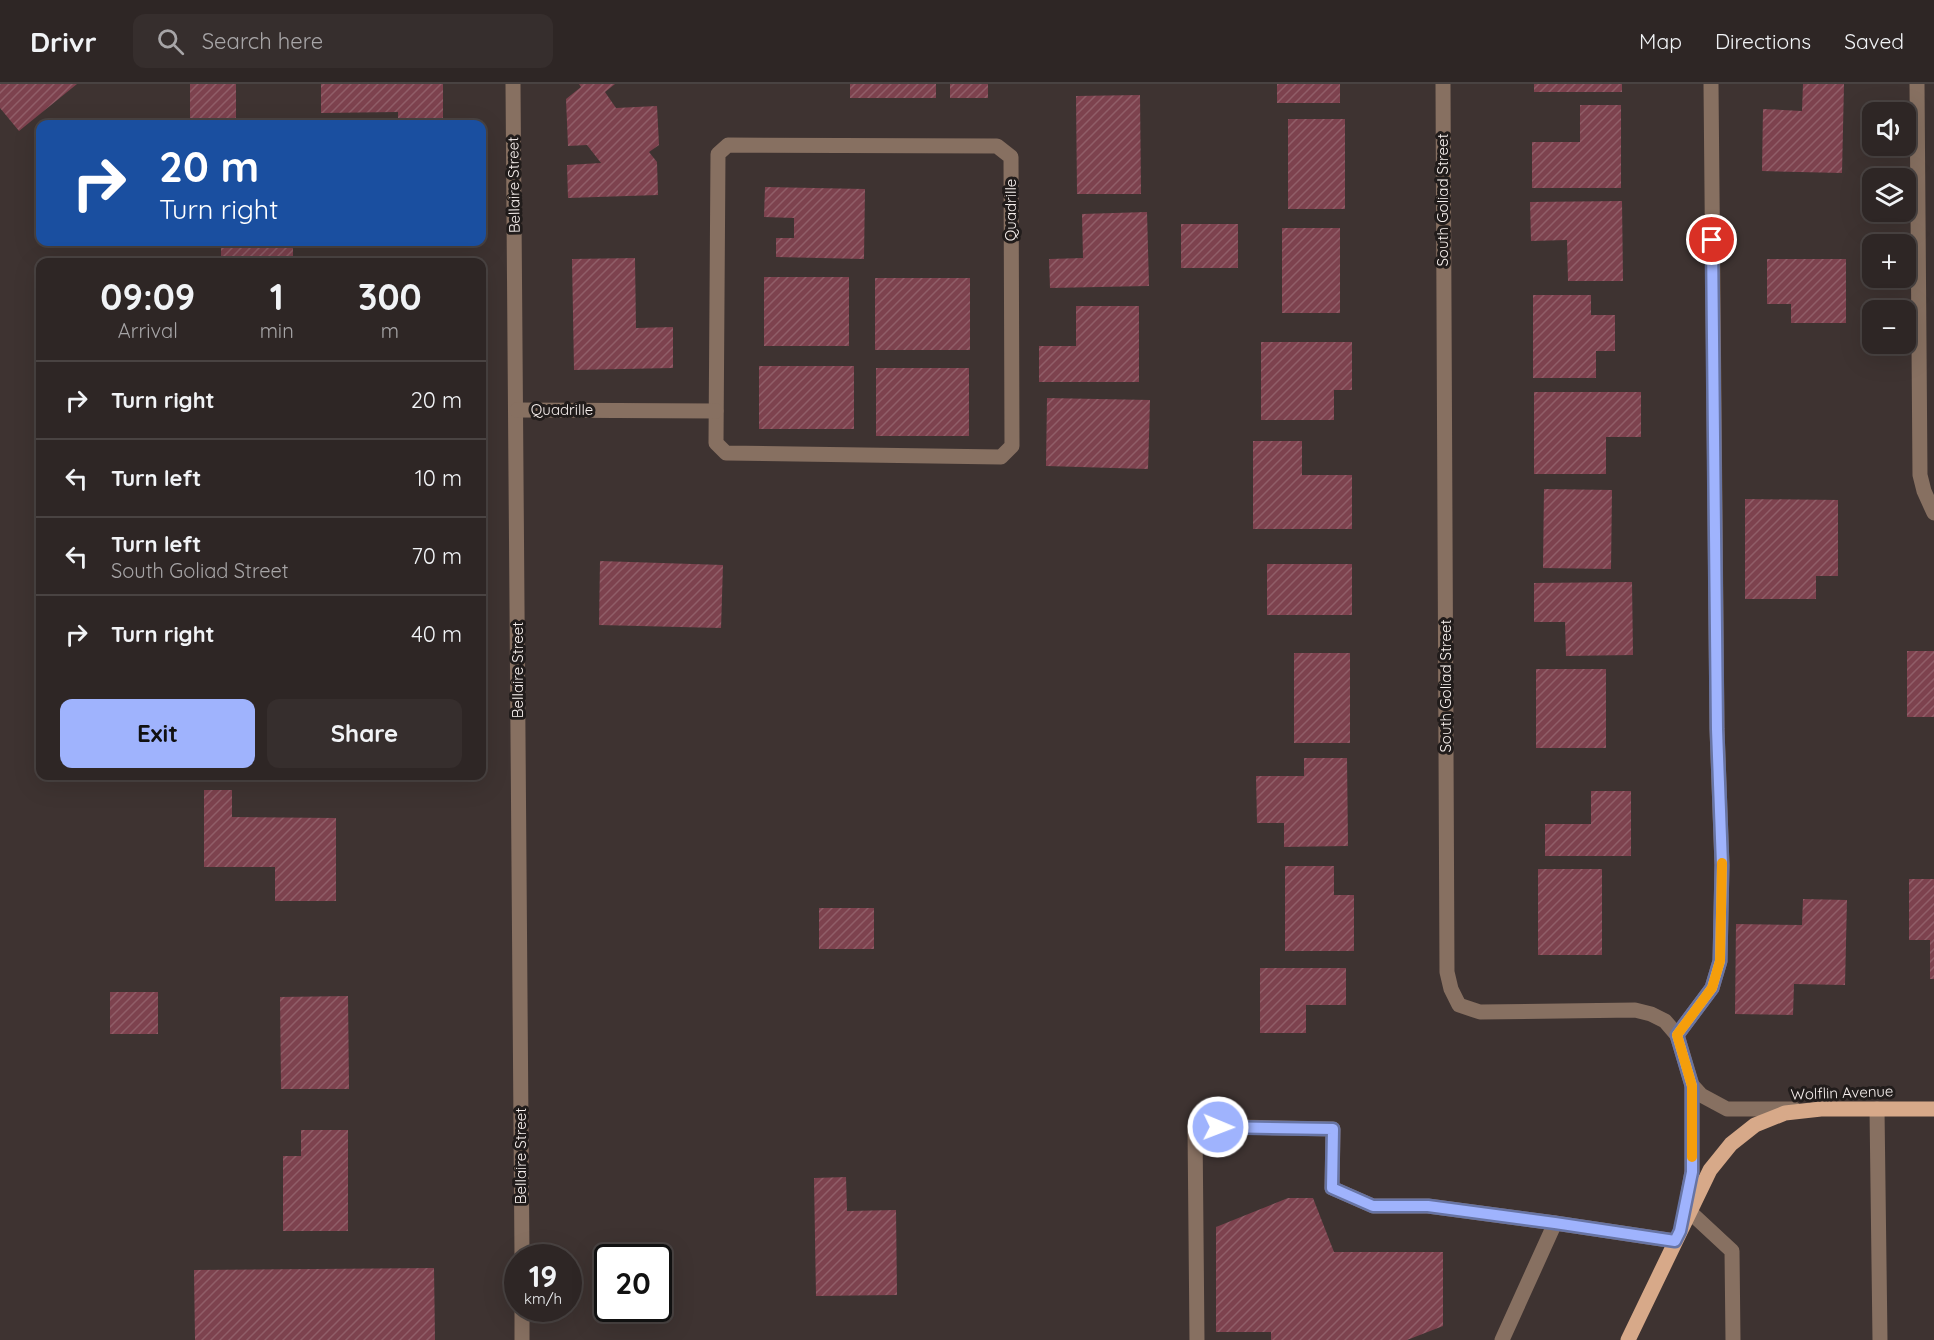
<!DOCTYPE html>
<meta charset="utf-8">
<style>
:root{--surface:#2e2625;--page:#362e2d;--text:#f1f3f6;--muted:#a7a5a7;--line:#494342;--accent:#9fb3fd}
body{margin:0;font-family:Quicksand,sans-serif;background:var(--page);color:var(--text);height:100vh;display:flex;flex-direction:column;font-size:22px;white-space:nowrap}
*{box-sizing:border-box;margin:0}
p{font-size:20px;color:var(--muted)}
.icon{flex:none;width:33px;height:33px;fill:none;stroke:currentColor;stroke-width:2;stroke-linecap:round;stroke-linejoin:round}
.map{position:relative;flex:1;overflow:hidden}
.side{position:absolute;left:36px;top:174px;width:450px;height:522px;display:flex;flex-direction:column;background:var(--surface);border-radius:12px;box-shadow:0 6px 24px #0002,0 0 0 2px var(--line)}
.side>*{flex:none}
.hud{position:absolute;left:36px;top:36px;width:450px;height:126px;border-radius:12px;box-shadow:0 6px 24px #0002,0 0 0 2px var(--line);background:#1a4fa0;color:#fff;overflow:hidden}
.buttons{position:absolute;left:1862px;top:18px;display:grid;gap:12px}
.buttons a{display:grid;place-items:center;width:54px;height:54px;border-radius:12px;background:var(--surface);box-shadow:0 6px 24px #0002,0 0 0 2px var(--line);font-size:30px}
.speed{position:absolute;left:504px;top:1160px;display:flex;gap:12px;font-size:30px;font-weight:700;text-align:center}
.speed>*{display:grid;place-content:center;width:78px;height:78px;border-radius:50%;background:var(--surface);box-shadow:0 6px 24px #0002,0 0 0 2px var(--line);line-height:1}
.speed small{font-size:15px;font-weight:400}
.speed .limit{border:3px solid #111;border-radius:9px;background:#fff;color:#111}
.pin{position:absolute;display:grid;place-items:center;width:51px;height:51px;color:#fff;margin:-26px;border:3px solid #fff;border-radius:50%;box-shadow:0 2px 6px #0007}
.me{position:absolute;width:66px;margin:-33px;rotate:91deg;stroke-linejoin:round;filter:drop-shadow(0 0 4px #0008)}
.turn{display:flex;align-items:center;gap:21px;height:126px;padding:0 24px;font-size:27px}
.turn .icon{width:78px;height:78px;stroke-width:2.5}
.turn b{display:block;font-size:42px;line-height:51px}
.eta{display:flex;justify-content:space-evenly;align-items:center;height:102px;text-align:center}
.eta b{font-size:36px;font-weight:800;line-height:42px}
.button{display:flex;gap:12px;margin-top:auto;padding:12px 24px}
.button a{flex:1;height:69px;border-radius:12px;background:var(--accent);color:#111;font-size:24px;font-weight:800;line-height:69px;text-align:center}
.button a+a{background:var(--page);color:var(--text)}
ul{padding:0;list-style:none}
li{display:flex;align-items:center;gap:18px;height:78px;padding:0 24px;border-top:2px solid var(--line)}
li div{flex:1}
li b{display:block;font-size:22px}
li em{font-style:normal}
header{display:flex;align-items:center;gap:36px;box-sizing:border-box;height:84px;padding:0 30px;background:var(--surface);border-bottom:2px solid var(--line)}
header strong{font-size:28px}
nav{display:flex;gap:33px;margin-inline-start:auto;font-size:21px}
.search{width:420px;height:54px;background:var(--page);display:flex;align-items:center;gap:15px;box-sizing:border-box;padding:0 21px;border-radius:12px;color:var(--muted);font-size:22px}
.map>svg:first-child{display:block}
.building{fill:url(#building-hatch)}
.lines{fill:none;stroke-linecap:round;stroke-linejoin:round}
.minor{stroke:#877061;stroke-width:15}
.major{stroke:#d7a989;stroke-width:15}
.route-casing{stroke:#6774a4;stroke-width:15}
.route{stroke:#9fb3fd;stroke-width:10}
.slow{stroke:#f59e0b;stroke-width:10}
.labels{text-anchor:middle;stroke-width:6;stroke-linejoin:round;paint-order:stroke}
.street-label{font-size:15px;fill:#f8f1ef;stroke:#211c1b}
</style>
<header>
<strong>Drivr</strong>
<div class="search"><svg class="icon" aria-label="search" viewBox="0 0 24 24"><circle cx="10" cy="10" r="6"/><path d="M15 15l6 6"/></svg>Search here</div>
<nav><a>Map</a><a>Directions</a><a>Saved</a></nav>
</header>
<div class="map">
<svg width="1934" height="1256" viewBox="0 0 1934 1256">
<defs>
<pattern id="building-hatch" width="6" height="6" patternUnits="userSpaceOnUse" patternTransform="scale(1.5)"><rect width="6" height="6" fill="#7d424e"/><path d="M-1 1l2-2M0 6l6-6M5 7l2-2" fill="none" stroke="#905e68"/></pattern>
</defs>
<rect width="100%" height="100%" fill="#3e3331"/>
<g class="building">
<polygon points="0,0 77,0 19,47 0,24"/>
<rect x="190" y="0" width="46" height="40"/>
<polygon points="321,0 443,0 443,40 398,40 398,28 321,29"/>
<polygon points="579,0 615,0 605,8 616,24 657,22 659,61 649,68 657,78 658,111 568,114 567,81 601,79 587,61 568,62 566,15 581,3"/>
<rect x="850" y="0" width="86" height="14"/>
<rect x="950" y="0" width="38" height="14"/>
<rect x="1277" y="0" width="63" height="19"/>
<rect x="1534" y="0" width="88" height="8"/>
<polygon points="1803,0 1844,0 1842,89 1762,87 1763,25 1802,27"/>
<polygon points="1140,11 1141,110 1077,110 1076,12"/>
<polygon points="1580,21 1621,21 1621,104 1532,104 1532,58 1580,58"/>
<rect x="1288" y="35" width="57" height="90"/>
<polygon points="765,103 865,105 864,175 776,173 776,154 794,154 794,134 764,133"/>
<polygon points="1622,117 1623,197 1568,197 1567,156 1531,157 1530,118"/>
<polygon points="1147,128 1149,202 1050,204 1049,175 1083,174 1082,130"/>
<rect x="1181" y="140" width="57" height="44"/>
<rect x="1282" y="144" width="58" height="85"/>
<rect x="221" y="158" width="72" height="20"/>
<polygon points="635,174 636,244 673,243 673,284 574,286 572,175"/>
<polygon points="1767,175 1846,175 1846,239 1791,239 1791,220 1767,220"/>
<rect x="764" y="193" width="85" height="69"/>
<rect x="875" y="194" width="95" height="72"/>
<polygon points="1533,211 1591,211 1591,231 1615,231 1615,267 1596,267 1596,294 1533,294"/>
<polygon points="1076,222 1139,222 1139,298 1039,298 1039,262 1076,262"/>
<polygon points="1261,258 1352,258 1352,306 1334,306 1334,336 1261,336"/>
<rect x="759" y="282" width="95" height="63"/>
<rect x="876" y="284" width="93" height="68"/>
<polygon points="1534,308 1641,308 1641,353 1606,353 1606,390 1534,390"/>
<polygon points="1047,314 1150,316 1148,385 1046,382"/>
<polygon points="1253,357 1302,357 1302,391 1352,391 1352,445 1253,445"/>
<polygon points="1544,405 1612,406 1611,485 1543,484"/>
<polygon points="1745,415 1838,416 1838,492 1816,492 1816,515 1745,515"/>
<polygon points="600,477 723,481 721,544 599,541"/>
<rect x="1267" y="480" width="85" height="51"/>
<polygon points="1632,498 1633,571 1566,572 1565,538 1534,538 1534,499"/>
<rect x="1907" y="567" width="27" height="66"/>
<rect x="1294" y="569" width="56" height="90"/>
<rect x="1536" y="585" width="70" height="79"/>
<polygon points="1304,674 1347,674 1348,762 1284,763 1284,739 1257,739 1256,692 1304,692"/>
<polygon points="204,706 232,706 232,733 336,734 336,817 275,817 275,783 204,783"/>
<polygon points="1591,707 1631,707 1631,772 1545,772 1545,740 1591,740"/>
<polygon points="1285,782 1334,782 1334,811 1354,811 1354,867 1285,867"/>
<rect x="1538" y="785" width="64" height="86"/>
<polygon points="1909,795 1934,795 1934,895 1930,895 1930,856 1909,856"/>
<polygon points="1803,815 1847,816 1845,901 1794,900 1793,931 1735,930 1736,840 1802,841"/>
<rect x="819" y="824" width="55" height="41"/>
<polygon points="1260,884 1346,884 1346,921 1306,921 1306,949 1260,949"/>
<rect x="110" y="908" width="48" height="42"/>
<polygon points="348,912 349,1005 281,1005 280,913"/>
<polygon points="301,1046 348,1046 348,1147 283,1147 283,1072 301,1072"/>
<polygon points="846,1093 847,1127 896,1126 897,1211 816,1212 814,1094"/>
<polygon points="1288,1114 1313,1114 1334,1168 1443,1168 1443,1242 1407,1256 1271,1256 1271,1248 1216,1248 1216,1143"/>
<polygon points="434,1184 435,1256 195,1256 194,1186"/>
</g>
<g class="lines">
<g class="minor">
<polyline points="513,0 522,1173"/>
<polyline points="1443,0 1447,888 1451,905 1459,921 1480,928 1635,926 1651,930 1665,937 1677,951 1692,1001 1701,1011 1727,1025 1794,1025"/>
<polyline points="1917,0 1920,391 1924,407 1934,429"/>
<polygon points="728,61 997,62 1011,73 1012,362 1001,373 726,369 716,359 718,70"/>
<polyline points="517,326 716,327"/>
<polyline points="1677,951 1712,904 1720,877 1722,781 1717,645 1711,0"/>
<polyline points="1877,1025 1880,1256"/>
<polyline points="1690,1128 1732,1167 1733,1256"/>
<polyline points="1684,1133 1692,1087 1692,1001"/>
<polyline points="522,1224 522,1256"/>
<polyline points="1197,1256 1195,1042 1333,1045 1332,1104 1373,1122 1428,1122 1555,1139 1675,1157"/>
<polyline points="1502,1256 1555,1139"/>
</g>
<polyline class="major" points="1628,1256 1710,1086 1731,1060 1755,1041 1785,1029 1821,1025 1934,1025"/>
</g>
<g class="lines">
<defs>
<polyline id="route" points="1218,1043 1333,1045 1332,1104 1373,1122 1428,1122 1555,1139 1675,1157 1680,1147 1692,1088 1692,1002 1677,951 1712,904 1720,877 1722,781 1717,645 1712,156"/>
</defs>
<use href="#route" class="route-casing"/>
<use href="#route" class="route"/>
<polyline class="slow" points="1692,1073 1692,1002 1677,951 1712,904 1720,877 1722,779"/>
</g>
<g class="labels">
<g class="street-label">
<text transform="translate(514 101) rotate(-91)" y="5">Bellaire Street</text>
<text transform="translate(1443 116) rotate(-90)" y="5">South Goliad Street</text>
<text transform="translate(1011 126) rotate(-90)" y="5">Quadrille</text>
<text x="562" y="331">Quadrille</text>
<text transform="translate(518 586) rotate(-90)" y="5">Bellaire Street</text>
<text transform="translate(1446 602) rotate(-90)" y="5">South Goliad Street</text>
<text transform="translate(1842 1009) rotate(-2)" y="5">Wolflin Avenue</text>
<text transform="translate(521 1072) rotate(-90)" y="5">Bellaire Street</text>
</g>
</g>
</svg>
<div class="buttons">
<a><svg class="icon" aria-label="sound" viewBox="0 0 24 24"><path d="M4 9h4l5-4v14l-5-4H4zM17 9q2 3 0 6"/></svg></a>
<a><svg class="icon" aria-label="layers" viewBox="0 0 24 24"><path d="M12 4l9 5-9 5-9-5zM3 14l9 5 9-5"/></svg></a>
<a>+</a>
<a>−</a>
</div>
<div class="speed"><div>19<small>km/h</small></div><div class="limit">20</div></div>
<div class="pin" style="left:1712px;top:156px;background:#d93025"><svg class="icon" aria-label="arrive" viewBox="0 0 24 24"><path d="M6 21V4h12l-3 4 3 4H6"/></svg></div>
<svg class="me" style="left:1218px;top:1043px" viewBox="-20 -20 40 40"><circle r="17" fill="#9fb3fd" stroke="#fff" stroke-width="3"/><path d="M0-11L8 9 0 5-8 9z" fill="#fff"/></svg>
<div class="hud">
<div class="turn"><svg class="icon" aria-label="right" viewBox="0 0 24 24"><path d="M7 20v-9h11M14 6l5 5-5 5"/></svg><div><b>20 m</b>Turn right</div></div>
</div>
<section class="side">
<div class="eta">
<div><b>09:09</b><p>Arrival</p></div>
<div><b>1</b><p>min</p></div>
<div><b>300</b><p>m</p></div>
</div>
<ul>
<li><svg class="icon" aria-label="right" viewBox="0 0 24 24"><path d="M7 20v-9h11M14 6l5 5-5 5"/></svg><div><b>Turn right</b></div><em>20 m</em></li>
<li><svg class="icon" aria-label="left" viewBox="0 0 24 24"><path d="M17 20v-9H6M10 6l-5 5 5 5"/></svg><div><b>Turn left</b></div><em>10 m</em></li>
<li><svg class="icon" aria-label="left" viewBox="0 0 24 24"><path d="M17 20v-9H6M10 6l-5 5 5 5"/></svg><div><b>Turn left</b><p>South Goliad Street</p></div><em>70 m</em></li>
<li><svg class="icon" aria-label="right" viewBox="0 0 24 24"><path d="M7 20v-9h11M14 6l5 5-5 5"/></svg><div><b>Turn right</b></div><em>40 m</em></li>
</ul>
<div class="button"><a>Exit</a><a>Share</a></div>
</section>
</div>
